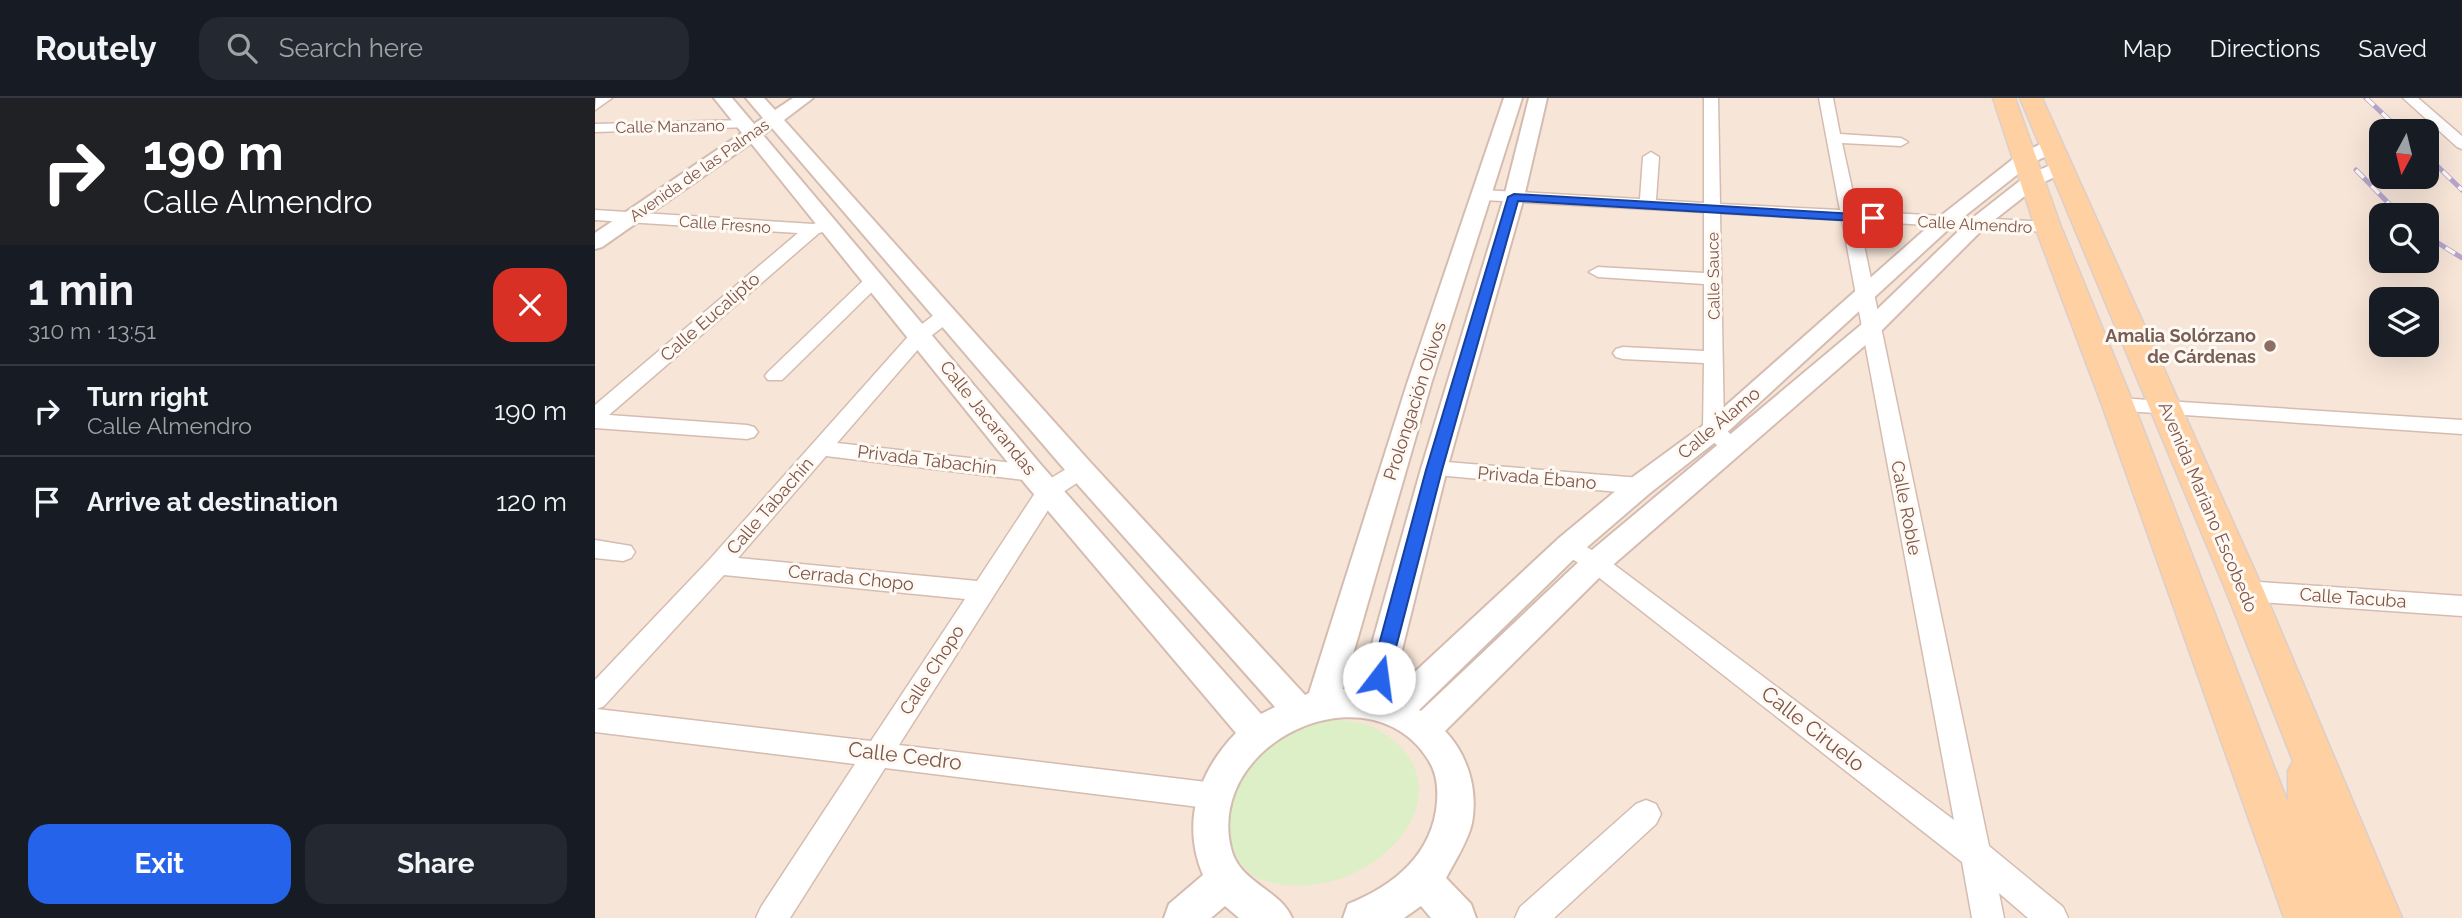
<!DOCTYPE html>
<meta charset="utf-8">
<style>
:root{--surface:#171b24;--page:#242831;--text:#f1f3f6;--muted:#9ea1a6;--line:#363941;--accent:#2563eb}
body{margin:0;font-family:Raleway,sans-serif;background:var(--page);color:var(--text);height:100vh;display:flex;flex-direction:column;font-size:26px;white-space:nowrap}
*{box-sizing:border-box;margin:0}
p{font-size:23px;color:var(--muted)}
.icon{flex:none;width:38px;height:38px;fill:none;stroke:currentColor;stroke-width:2;stroke-linecap:round;stroke-linejoin:round}
.map{position:relative;flex:1;overflow:hidden}
.panel{display:flex;flex-direction:column;background:var(--surface);width:595px}
.panel>*{flex:none}
.guide{background:#202124;color:#fff;overflow:hidden}
.needle{width:46px;rotate:187deg}
.buttons{position:absolute;left:1774px;top:21px;display:grid;gap:14px}
.buttons a{display:grid;place-items:center;width:70px;height:70px;border-radius:14px;background:var(--surface);box-shadow:0 7px 28px #0002;font-size:35px}
.pin{position:absolute;display:grid;place-items:center;width:60px;height:60px;color:#fff;margin:-30px;border-radius:14px;box-shadow:0 4px 10px #0006}
.me{position:absolute;width:77px;margin:-38px;rotate:15deg;stroke-linejoin:round;filter:drop-shadow(0 0 5px #0008)}
.turn{display:flex;align-items:center;gap:24px;height:147px;padding:0 28px;font-size:32px}
.turn .icon{width:91px;height:91px;stroke-width:2.5}
.turn b{display:block;font-size:49px;line-height:60px}
.round{display:grid;place-items:center;flex:none;width:74px;height:74px;border-radius:21px;background:var(--page)}
.head{display:flex;align-items:center;justify-content:space-between;height:119px;padding:0 28px}
h1{font-size:42px;font-weight:700;line-height:52px}
.button{display:flex;gap:14px;margin-top:auto;padding:14px 28px}
.button a{flex:1;height:80px;border-radius:21px;background:var(--accent);color:#fff;font-size:28px;font-weight:700;line-height:80px;text-align:center}
.button a+a{background:var(--page);color:var(--text)}
ul{padding:0;list-style:none}
li{display:flex;align-items:center;gap:21px;height:91px;padding:0 28px;border-top:2px solid var(--line)}
li div{flex:1}
li b{display:block;font-size:26px}
li em{font-style:normal}
header{display:flex;align-items:center;gap:42px;box-sizing:border-box;height:98px;padding:0 35px;background:var(--surface);border-bottom:2px solid var(--line)}
header strong{font-size:33px}
nav{display:flex;gap:38px;margin-inline-start:auto;font-size:24px}
.search{width:490px;height:63px;background:var(--page);display:flex;align-items:center;gap:18px;box-sizing:border-box;padding:0 24px;border-radius:21px;color:var(--muted);font-size:26px}
main{display:flex;flex:1;min-height:0}
.map>svg:first-child{display:block}
.residential{fill:#f7e5d8;fill-rule:evenodd}
.green{fill:#dcefc6}
.lines{fill:none;stroke-linecap:round;stroke-linejoin:round}
.minor-casing{stroke:#d5bcb0;stroke-width:3}
.tertiary-casing{stroke:#d5bcb0;stroke-width:4}
.primary-casing{stroke:#dbcfcc;stroke-width:3}
.minor{fill:#fff;fill-rule:evenodd}
.tertiary{fill:#fff;fill-rule:evenodd}
.primary{fill:#ffd0a1;fill-rule:evenodd}
.rail-casing{stroke:#b5a5cc;stroke-width:5}
.rail{stroke:#fff9f3;stroke-width:3.5;stroke-dasharray:11;stroke-linecap:butt}
.route{fill:#2563eb;stroke:#184099;stroke-width:2}
.education-dot{fill:#8d6e63;stroke:#fff9f3;stroke-width:2.5}
.labels{text-anchor:middle;stroke-width:6;stroke-linejoin:round;paint-order:stroke}
.far-street-label{font-size:16px;fill:#7e5549;stroke:#fff9f3}
.street-label{font-size:18px;fill:#7e5549;stroke:#fff9f3}
.education-label{font-size:18px;font-weight:bold;fill:#785e54;stroke:#fff9f3;text-anchor:end}
.near-street-label{font-size:21px;fill:#7e5549;stroke:#fff9f3}
</style>
<header>
<strong>Routely</strong>
<div class="search"><svg class="icon" aria-label="search" viewBox="0 0 24 24"><circle cx="10" cy="10" r="6"/><path d="M15 15l6 6"/></svg>Search here</div>
<nav><a>Map</a><a>Directions</a><a>Saved</a></nav>
</header>
<main>
<section class="panel">
<div class="guide">
<div class="turn"><svg class="icon" aria-label="right" viewBox="0 0 24 24"><path d="M7 20v-9h11M14 6l5 5-5 5"/></svg><div><b>190 m</b>Calle Almendro</div></div>
</div>
<div class="head"><div><h1>1 min</h1><p>310 m · 13:51</p></div><a class="round" style="background:#d93025;color:#fff"><svg class="icon" aria-label="close" viewBox="0 0 24 24"><path d="M6 6l12 12M18 6L6 18"/></svg></a></div>
<ul>
<li><svg class="icon" aria-label="right" viewBox="0 0 24 24"><path d="M7 20v-9h11M14 6l5 5-5 5"/></svg><div><b>Turn right</b><p>Calle Almendro</p></div><em>190 m</em></li>
<li><svg class="icon" aria-label="arrive" viewBox="0 0 24 24"><path d="M6 21V4h12l-3 4 3 4H6"/></svg><div><b>Arrive at destination</b></div><em>120 m</em></li>
</ul>
<div class="button"><a>Exit</a><a>Share</a></div>
</section>
<div class="map">
<svg width="1867" height="820" viewBox="0 0 1867 820">
<rect width="100%" height="100%" fill="#fef4ea"/>
<path class="residential" d="M0,0H1867V820H0ZM1787,33H1832V79H1787ZM1787,117H1832V163H1787ZM1787,201H1832V247H1787Z"/>
<path class="green" d="M749,622C759,624 771,625 780,630C891,690 769,820 662,780C627,758 621,702 647,671C656,661 680,639 692,633C709,624 730,623 749,622Z"/>
<g class="lines">
<defs>
<g id="minor">
<polygon points="17,0 0,12 1,0"/>
<path d="M1109,0H1123L1125,106L1245,112L1224,0H1238L1245,36L1306,40L1313,44L1306,48L1247,45L1262,113L1453,124L1461,129L1453,134L1264,123L1394,748L1468,809L1473,820H1433L1404,795L1409,820H1377L1367,764L993,471L966,454L962,448L966,442L974,439L1009,459L1359,722L1247,122L1125,115L1129,330L1148,348L1145,353C1129,357 1117,344 1108,332L1109,265L1028,261L1021,259L1018,255L1021,251L1028,249L1109,253V186L1003,179L994,174L1003,169L1109,175V114L888,102L880,97L888,92L1045,101L1048,59L1056,54L1064,59L1061,102L1109,105Z"/>
<polygon points="1808,0 1823,0 1867,38 1867,51 1862,49"/>
<polygon points="150,22 155,23 157,26 155,29 0,34 0,26"/>
<polygon points="0,112 218,126 234,122 240,123 242,127 240,131 224,135 14,317 152,327 159,329 163,334 159,339 152,341 0,330 0,307 203,135 0,122"/>
<polygon points="279,177 288,182 285,186 187,282 173,282 170,278 173,274 273,178"/>
<path d="M351,211L358,213L360,217L358,221L332,241L242,345L437,367L445,370L448,375L445,380L437,383L231,358L143,460L382,483L446,386L478,367L486,364L494,367L497,372L494,377L462,398L304,647L620,685L630,689L634,698L630,707L620,711L290,670L195,820H161L166,809L260,666L0,634V582L115,461L318,233L344,213ZM129,477L370,501L276,643L2,611L9,608Z"/>
<polygon points="1523,300 1867,322 1867,336 1516,312 1513,307 1516,302"/>
<polygon points="839,363 1045,380 1053,382 1056,388 1053,394 1045,396 831,376 828,371 831,366"/>
<polygon points="0,442 36,448 40,454 36,460 28,463 0,460"/>
<polygon points="1650,483 1867,498 1867,518 1650,503 1641,500 1638,493 1641,486"/>
<polygon points="1051,702 1061,706 1066,716 1061,726 959,820 920,820 925,809 1041,706"/>
</g>
<path id="tertiary" d="M119,0H137L159,26L168,20L151,0H169L180,12L198,0H218L189,22L496,365L710,597L714,595L812,286L909,0H927L836,286L748,591L764,592L826,371L909,99L934,0H952L929,99L852,371L796,596L964,440L1035,381L1110,326L1343,120L1423,57L1450,44H1464L1466,48L1464,52L1437,65L1357,128L1128,338L1055,395L984,456L824,612L826,613L991,457L1267,226L1375,122L1431,78L1467,62L1477,68L1474,72L1445,86L1389,130L1283,236L1011,473L850,633C873,657 883,692 877,725C873,743 860,763 851,780L876,806L881,820H836L826,808L809,820H748L753,806C799,788 838,756 842,704C843,690 842,676 834,663C795,598 705,612 660,662C638,686 628,718 636,750C644,785 685,791 697,820H644L630,808L616,820H569L574,806L608,777C586,725 603,674 641,635L427,382L156,45L7,149L0,151V135L147,35ZM177,30L476,379L680,609L666,616L447,368L168,37Z"/>
<polygon id="primary" points="1398,0 1420,0 1466,129 1539,307 1693,705 1693,673 1698,663 1631,493 1425,0 1447,0 1669,493 1807,820 1689,820 1507,307 1440,129"/>
</defs>
<use href="#minor" class="minor-casing"/>
<use href="#tertiary" class="tertiary-casing"/>
<use href="#primary" class="primary-casing"/>
<use href="#minor" class="minor"/>
<use href="#tertiary" class="tertiary"/>
<use href="#primary" class="primary"/>
<defs>
<g id="rail">
<polyline points="1771,0 1806,33"/>
<polyline points="1832,58 1867,92"/>
<polyline points="1761,72 1805,117"/>
<polyline points="1832,138 1867,160"/>
</g>
</defs>
<use href="#rail" class="rail-casing"/>
<use href="#rail" class="rail"/>
</g>
<polygon class="route" points="919,96 1278,117 1284,120 1278,124 923,103 847,372 793,580 790,585 784,587 777,585 775,580 831,372 913,99"/>
<circle class="education-dot" cx="1675" cy="248" r="7"/>
<g class="labels">
<g class="far-street-label">
<text transform="translate(75 28) rotate(-1)" y="6">Calle Manzano</text>
<text transform="translate(104 72) rotate(-35)" y="6">Avenida de las Palmas</text>
<text transform="translate(130 126) rotate(4)" y="6">Calle Fresno</text>
<text transform="translate(1380 126) rotate(3)" y="6">Calle Almendro</text>
<text transform="translate(1118 178) rotate(-91)" y="6">Calle Sauce</text>
</g>
<g class="street-label">
<text transform="translate(115 219) rotate(-41)" y="6">Calle Eucalipto</text>
<text transform="translate(820 303) rotate(-72)" y="6">Prolongación Olivos</text>
<text transform="translate(393 320) rotate(51)" y="6">Calle Jacarandas</text>
<text transform="translate(1124 325) rotate(-40)" y="6">Calle Álamo</text>
<text transform="translate(332 362) rotate(7)" y="6">Privada Tabachín</text>
<text transform="translate(942 380) rotate(5)" y="6">Privada Ébano</text>
<text transform="translate(175 408) rotate(-49)" y="6">Calle Tabachín</text>
<text transform="translate(1613 409) rotate(67)" y="6">Avenida Mariano Escobedo</text>
<text transform="translate(1311 410) rotate(79)" y="6">Calle Roble</text>
<text transform="translate(256 480) rotate(6)" y="6">Cerrada Chopo</text>
<text transform="translate(1758 500) rotate(4)" y="6">Calle Tacuba</text>
<text transform="translate(337 572) rotate(-57)" y="6">Calle Chopo</text>
</g>
<g class="education-label">
<text x="1661" y="244">Amalia Solórzano<tspan x="1661" dy="21">de Cárdenas</tspan></text>
</g>
<g class="near-street-label">
<text transform="translate(1218 631) rotate(38)" y="7">Calle Ciruelo</text>
<text transform="translate(310 658) rotate(7)" y="7">Calle Cedro</text>
</g>
</g>
</svg>
<div class="buttons">
<a><svg class="needle" viewBox="-14 -14 28 28"><path d="M0-13l5 13h-10z" fill="#e53935"/><path d="M0 13l5-13h-10z" fill="#9ea1a6"/></svg></a>
<a><svg class="icon" aria-label="search" viewBox="0 0 24 24"><circle cx="10" cy="10" r="6"/><path d="M15 15l6 6"/></svg></a>
<a><svg class="icon" aria-label="layers" viewBox="0 0 24 24"><path d="M12 4l9 5-9 5-9-5zM3 14l9 5 9-5"/></svg></a>
</div>
<div class="pin" style="left:1278px;top:120px;background:#d93025"><svg class="icon" aria-label="arrive" viewBox="0 0 24 24"><path d="M6 21V4h12l-3 4 3 4H6"/></svg></div>
<svg class="me" style="left:784px;top:580px" viewBox="-20 -20 40 40"><circle r="19" fill="#fff"/><path d="M0-13L10 11 0 6-10 11z" fill="#2563eb"/></svg>
</div>
</main>
